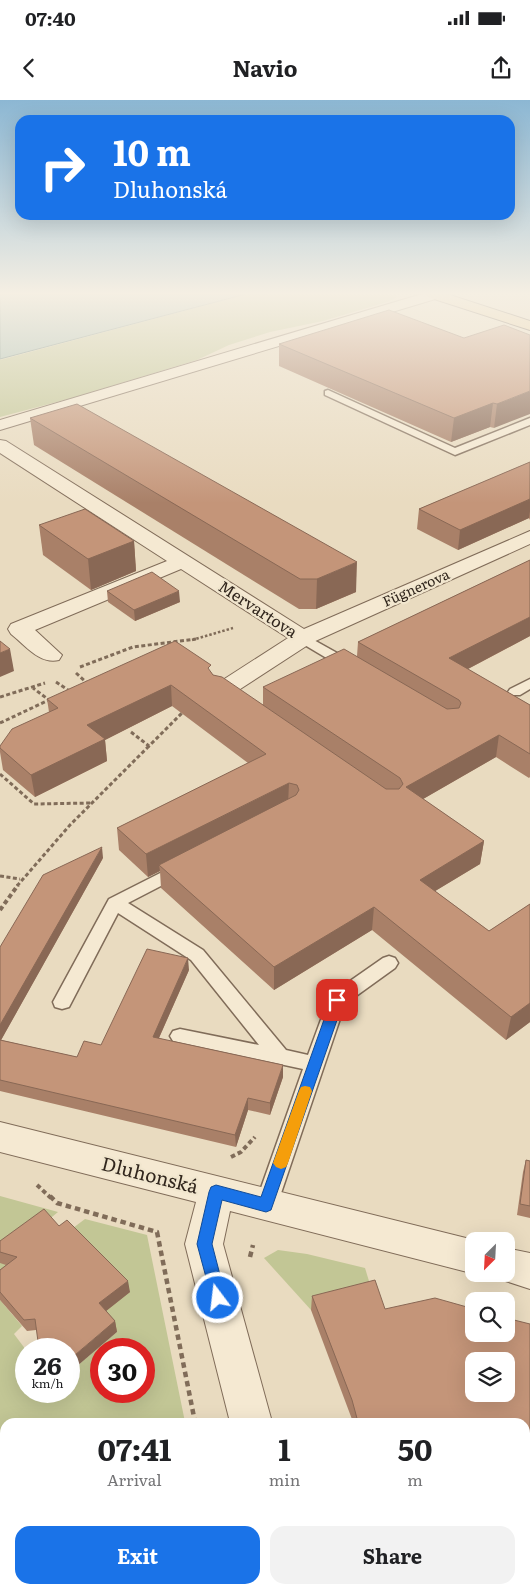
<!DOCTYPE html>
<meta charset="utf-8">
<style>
:root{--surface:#fff;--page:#f2f2f2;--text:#202124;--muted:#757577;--accent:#1a73e8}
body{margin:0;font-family:Literata,serif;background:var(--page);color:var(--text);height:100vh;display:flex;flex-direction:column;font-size:19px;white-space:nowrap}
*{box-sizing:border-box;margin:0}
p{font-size:16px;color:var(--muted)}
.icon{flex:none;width:28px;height:28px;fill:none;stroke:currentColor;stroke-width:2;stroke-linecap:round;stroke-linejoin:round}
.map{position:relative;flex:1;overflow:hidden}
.panel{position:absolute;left:0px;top:1318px;width:530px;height:176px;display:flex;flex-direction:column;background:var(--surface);border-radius:15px 15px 0 0;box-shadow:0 5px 20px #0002}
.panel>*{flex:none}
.top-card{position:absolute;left:15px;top:15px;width:500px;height:105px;border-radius:15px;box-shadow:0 5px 20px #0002;background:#1a73e8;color:#fff;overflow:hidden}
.needle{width:32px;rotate:204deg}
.tools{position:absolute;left:465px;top:1132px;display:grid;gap:10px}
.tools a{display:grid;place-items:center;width:50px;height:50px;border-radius:10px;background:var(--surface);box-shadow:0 5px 20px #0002;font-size:25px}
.speed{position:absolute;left:15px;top:1238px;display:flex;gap:10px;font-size:25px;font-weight:700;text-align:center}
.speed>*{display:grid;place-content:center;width:65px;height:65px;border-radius:50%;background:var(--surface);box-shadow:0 5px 20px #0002;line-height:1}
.speed small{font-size:12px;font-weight:400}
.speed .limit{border:8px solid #d22;background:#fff;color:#111}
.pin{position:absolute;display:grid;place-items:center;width:42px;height:42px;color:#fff;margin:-21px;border-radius:10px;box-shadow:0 2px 8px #0006}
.me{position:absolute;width:55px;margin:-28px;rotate:345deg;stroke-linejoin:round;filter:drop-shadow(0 0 4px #0008)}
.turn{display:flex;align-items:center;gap:18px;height:105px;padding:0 15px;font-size:22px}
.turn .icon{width:65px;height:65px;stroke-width:2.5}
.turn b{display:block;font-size:35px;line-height:42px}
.eta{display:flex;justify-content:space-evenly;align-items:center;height:85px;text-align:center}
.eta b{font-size:30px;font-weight:700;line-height:35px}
.primary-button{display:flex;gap:10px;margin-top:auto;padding:10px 15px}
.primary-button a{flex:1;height:58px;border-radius:15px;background:var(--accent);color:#fff;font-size:20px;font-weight:700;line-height:58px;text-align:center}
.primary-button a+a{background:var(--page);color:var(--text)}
.status{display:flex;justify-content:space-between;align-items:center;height:35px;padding:0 25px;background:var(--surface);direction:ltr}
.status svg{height:14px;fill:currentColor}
header{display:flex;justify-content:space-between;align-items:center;height:65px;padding:0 15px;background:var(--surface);font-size:22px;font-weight:700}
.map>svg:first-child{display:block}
.green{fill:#c2c695;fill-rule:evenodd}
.water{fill:#a2bcb3;stroke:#6b8880}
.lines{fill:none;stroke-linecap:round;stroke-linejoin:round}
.lane-casing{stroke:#806c59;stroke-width:3}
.street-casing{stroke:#806c59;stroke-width:2}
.primary-casing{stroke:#4e3b2e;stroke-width:2}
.path-far3{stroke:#806c59;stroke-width:2.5;stroke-dasharray:2.5 2;stroke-linecap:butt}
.path-far2{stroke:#806c59;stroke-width:3;stroke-dasharray:4 2.5;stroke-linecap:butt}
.path-far1{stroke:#806c59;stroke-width:4;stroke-dasharray:4.5 3;stroke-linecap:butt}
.path{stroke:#806c59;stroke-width:4.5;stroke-dasharray:5.5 4;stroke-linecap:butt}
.lane{fill:#f5e9d2;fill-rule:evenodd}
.street{fill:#f5e9d2;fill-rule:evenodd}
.primary{fill:#eace9a;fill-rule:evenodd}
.wall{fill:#a98068}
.shaded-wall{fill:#896855}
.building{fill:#c49579;stroke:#896855;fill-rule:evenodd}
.route{fill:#1a73e8;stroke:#114b97}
.slow{fill:#f59e0b}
.labels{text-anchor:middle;stroke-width:4.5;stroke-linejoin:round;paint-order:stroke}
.far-street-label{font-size:14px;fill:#31261d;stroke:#f1e6ce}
.street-label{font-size:16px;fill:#31261d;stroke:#f1e6ce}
.near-street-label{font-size:19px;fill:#31261d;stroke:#f1e6ce}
</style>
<div class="status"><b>07:40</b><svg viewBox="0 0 49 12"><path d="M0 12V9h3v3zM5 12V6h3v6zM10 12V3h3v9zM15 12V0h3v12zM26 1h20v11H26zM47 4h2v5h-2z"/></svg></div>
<header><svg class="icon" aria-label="back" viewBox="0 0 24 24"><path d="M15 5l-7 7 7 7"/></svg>Navio<svg class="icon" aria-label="share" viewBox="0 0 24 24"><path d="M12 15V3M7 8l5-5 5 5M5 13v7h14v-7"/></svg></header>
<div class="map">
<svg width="530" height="1493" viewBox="0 0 530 1493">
<rect width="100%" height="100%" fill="#e9dbc0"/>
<g class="green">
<polygon points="247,194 397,195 396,198 387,202 323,221 270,232 229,245 197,260 72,298 0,317 0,260"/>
<polygon points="0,1096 58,1112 47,1121 20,1168 0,1183"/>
<path d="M85,1119L147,1135L185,1322H5V1463L0,1412V1200L22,1226L14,1234L26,1250V1291H69V1273L117,1232L101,1215L69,1131ZM101,1249H144V1291H101Z"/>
<polygon points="278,1150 307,1154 365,1168 373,1194 311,1210 264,1158"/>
</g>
<polygon class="water" points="0,194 246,194 0,259"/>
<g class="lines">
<defs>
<g id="lane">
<polygon points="328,290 455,348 530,318 530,325 455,355 325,295 325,291"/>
<polygon points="303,534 355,563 357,566 350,570 345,569 298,541 296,538"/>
<polygon points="530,579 530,589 520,595 510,595 508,592 510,589"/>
<polygon points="178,764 184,766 186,770 184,774 128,803 203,850 286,950 308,955 330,895 383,858 389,856 395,858 398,863 395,868 345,904 277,1105 274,1112 266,1114 258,1112 255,1105 303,969 173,941 170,936 173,931 180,929 259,945 191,860 118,813 69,907 62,909 55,907 53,902 109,799"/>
</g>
<g id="street">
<polygon points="422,194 444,194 442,197 0,330 0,320"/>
<path d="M0,340L6,341L304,529L530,431V444L311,543L231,595L223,597L215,595L211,590L215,585L288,538L181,469L35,530L62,555L59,560C40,565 25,545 11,534L8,529L11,524L167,461L0,353Z"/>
<polygon points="0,1022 474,1140 478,1141 474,1141 475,1174 230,1111 223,1144 272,1322 230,1322 185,1144 196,1102 0,1052"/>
<polygon points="506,1148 530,1153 530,1189 493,1177 491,1174 506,1174"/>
<polygon points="272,1489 318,1489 319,1493 273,1493"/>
</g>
<polygon id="primary" points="426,194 447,194 530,221 530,230 428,197"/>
</defs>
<use href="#lane" class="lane-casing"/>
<use href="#street" class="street-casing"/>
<use href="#primary" class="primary-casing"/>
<polyline class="path-far3" points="192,540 233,528"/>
<g class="path-far2">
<polyline points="80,567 133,547 196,539"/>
<polyline points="76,573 86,582"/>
<polyline points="56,582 68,590"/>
<polyline points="0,597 45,583"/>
<polyline points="0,623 49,600 33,588"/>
<polyline points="131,632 149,646 184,611"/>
<polyline points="0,674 34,704 91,703"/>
<polyline points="0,776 20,779"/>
<polyline points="17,786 70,725 149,646"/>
</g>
<g class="path-far1">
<polyline points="0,810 18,785"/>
<polyline points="231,1057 241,1052 255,1037"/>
<polyline points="37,1085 51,1098"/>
</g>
<g class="path">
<polyline points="50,1096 57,1103 157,1132 195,1322"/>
<polyline points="250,1157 253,1145"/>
<polyline points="228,1489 229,1493"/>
</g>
<use href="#lane" class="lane"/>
<use href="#street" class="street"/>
<use href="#primary" class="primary"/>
</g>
<g class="wall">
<polygon points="530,235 494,328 490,327 451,342 279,266 279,244 464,238"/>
<polygon points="30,318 356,492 316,509 299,509 34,345"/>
<polygon points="530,362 530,420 529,418 458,450 417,429 419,409"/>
<polygon points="39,425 134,441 136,471 91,490 43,455"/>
<polygon points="530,460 530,536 468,569 530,605 530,677 529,678 496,657 423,699 484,741 480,764 435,791 489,831 530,804 530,922 506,940 372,830 274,890 161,788 160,771 148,777 119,750 117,728 248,663 172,606 105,640 107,661 35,697 3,670 0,652 0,646 49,612 47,599 211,572 213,575 263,605 263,587 357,556 358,542"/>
<polygon points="107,491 180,502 135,521 108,502"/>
<polygon points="103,758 1,940 77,957 101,945 189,870 159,938 283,977 270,1015 248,1010 236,1047 0,991 0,847"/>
<polygon points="526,1060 530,1061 530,1118 517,1115 523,1072"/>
<polygon points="59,1126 130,1192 106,1211 115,1221 117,1232 36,1230 27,1231 0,1200 0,1170 6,1165 0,1163 0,1141"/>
<polygon points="312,1196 385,1209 530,1224 530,1433 525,1436 525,1322 353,1322 311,1210"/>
<polygon points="402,1489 482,1489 483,1493 403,1493"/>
</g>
<g class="shaded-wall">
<polygon points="530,291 530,314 494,328 497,304"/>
<polygon points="493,303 490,327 451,342 454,318"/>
<polygon points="530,399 530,411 529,418 458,450 460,430"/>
<polygon points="134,441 136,471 91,490 88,459"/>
<polygon points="357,462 356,492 316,509 317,479"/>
<polygon points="179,491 180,502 135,521 134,510"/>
<polygon points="530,517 530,536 447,580 449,558"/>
<polygon points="10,549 14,571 0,577 0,553"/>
<polygon points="171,585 172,606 105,640 107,661 35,697 31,675 87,625"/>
<polygon points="499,635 496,657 404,710 406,687"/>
<polygon points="289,683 288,705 159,765 160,771 148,777 146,754"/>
<polygon points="484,741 480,764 417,802 420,780"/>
<polygon points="102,747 103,758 0,942 0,925"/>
<polygon points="374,807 372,830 274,890 274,867"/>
<polygon points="188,858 189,870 154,949 153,937"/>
<polygon points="530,903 530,922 506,940 511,917"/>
<polygon points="283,965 283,977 270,1015 270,1003"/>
<polygon points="248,998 248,1010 236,1047 235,1035"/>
<polygon points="128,1181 130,1192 101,1215 99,1203"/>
<polygon points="115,1221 117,1232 69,1273 69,1260"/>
<polygon points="530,1423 530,1433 525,1436 525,1425"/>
</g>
<g class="building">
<polygon points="389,210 464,238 504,225 530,235 530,291 497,304 493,303 454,318 279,244"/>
<polygon points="77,304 357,462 317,479 300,479 30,318"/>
<polygon points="530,362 530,399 460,430 419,409"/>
<polygon points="85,409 134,441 88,459 39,425"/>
<polygon points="530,460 530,517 449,558 530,605 530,654 499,635 406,687 484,741 420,780 489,831 530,804 530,903 511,917 374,807 274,867 159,765 296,695 299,690 297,685 289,683 146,754 117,728 266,654 171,585 87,625 105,639 31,675 0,648 0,646 12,629 58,608 47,599 175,541 211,565 208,568 213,575 222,577 386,689 399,689 403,684 400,678 263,587 344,549 447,609 459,608 461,603 459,600 358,542"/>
<polygon points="152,472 179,491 134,510 107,491"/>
<polygon points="0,541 10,549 0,553"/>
<polygon points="102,747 0,925 0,847 43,775"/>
<polygon points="147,849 188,858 153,937 283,965 270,1003 248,998 235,1035 0,980 0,940 77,957 84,941 101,945"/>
<polygon points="526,1060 530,1061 530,1106 520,1104"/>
<polygon points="44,1109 59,1126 67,1120 128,1181 99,1203 115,1221 69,1260 69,1249 39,1249 35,1219 24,1220 0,1192 0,1170 17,1157 0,1152 0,1141"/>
<path d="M375,1180L385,1209L435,1198L474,1209V1234H506V1218L530,1224V1423L525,1425V1322H358L352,1300L312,1196ZM474,1261H506V1294H474Z"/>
<rect x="67" y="1489" width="120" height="4"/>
<polygon points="408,1489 482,1489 483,1493 409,1493"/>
</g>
<linearGradient id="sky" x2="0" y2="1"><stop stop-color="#8cb7d3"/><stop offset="0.48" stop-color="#f5efe3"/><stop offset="1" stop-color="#f5efe3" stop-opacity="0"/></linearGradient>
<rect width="530" height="403" fill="url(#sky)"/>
<polygon class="route" points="337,895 342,897 344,900 271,1110 266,1112 222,1100 212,1144 226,1198 224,1203 218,1205 213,1203 197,1144 209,1092 211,1087 216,1085 261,1097 331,900 333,897"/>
<polygon class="slow" points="305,986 310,987 312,991 288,1063 286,1067 281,1069 276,1067 273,1063 299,991 301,987"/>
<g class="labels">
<g class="far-street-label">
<text transform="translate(416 488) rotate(-24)" y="5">Fügnerova</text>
</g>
<g class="street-label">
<text transform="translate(258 509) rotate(33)" y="6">Mervartova</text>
</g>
<g class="near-street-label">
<text transform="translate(150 1075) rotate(14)" y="7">Dluhonská</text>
</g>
</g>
</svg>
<div class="tools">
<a><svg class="needle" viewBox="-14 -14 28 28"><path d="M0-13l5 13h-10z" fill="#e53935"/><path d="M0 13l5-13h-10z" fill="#757577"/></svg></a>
<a><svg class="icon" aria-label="search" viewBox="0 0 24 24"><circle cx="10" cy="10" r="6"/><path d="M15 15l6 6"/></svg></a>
<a><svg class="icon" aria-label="layers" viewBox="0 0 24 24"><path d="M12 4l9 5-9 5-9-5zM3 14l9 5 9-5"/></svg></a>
</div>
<div class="speed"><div>26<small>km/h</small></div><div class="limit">30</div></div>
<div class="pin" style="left:337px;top:900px;background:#d93025"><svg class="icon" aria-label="arrive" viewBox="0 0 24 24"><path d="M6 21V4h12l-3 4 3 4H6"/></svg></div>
<svg class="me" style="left:218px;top:1198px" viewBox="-20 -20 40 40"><circle r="17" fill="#1a73e8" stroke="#fff" stroke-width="3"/><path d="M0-11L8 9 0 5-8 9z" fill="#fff"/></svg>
<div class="top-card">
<div class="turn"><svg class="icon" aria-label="right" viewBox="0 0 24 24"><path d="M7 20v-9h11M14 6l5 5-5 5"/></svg><div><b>10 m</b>Dluhonská</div></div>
</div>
<section class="panel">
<div class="eta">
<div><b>07:41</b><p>Arrival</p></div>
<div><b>1</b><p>min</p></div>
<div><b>50</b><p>m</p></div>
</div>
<div class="primary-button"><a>Exit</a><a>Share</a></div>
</section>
</div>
